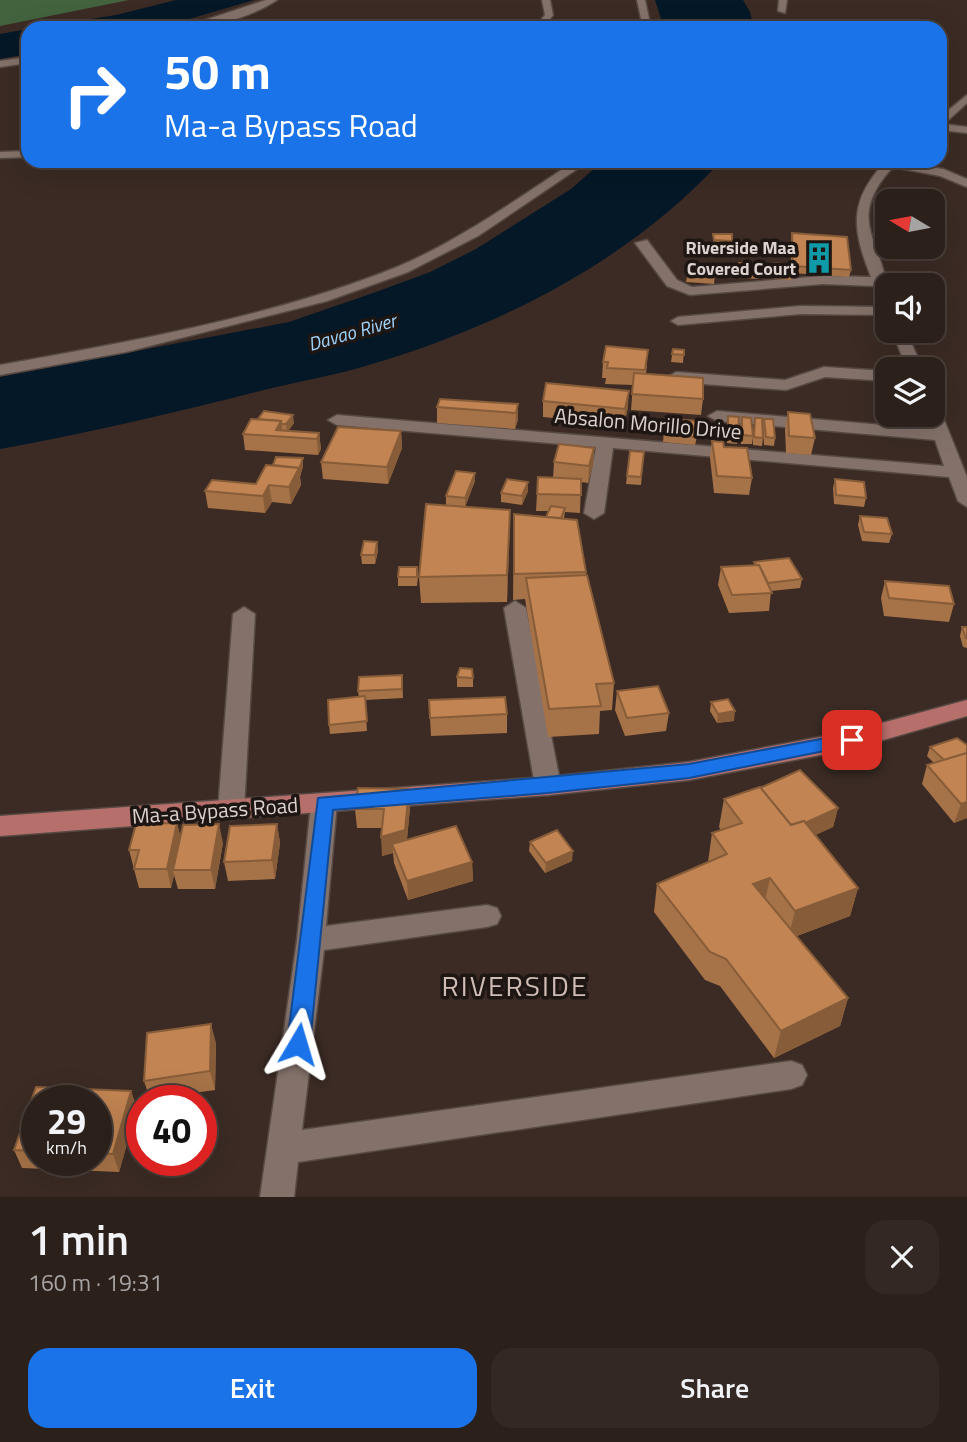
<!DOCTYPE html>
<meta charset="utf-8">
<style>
:root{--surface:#2c201b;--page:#342824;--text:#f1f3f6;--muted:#a6a3a3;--line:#483e3a;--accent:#1a73e8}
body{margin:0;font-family:"Titillium Web",sans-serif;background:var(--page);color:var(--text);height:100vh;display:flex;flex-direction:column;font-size:26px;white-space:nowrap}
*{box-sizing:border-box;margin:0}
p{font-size:23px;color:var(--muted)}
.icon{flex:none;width:38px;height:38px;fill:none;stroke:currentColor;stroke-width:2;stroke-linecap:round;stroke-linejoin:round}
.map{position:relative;height:1197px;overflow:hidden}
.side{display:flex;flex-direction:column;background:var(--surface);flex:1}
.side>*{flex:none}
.top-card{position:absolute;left:21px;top:21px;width:926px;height:147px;border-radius:21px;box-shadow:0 7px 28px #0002,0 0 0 2px var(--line);background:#1a73e8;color:#fff;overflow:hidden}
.needle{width:46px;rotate:280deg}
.tools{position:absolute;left:875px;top:189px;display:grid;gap:14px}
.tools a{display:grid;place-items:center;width:70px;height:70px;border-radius:14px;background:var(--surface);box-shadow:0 7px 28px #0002,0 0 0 2px var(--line);font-size:35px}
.speed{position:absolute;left:21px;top:1085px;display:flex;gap:14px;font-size:35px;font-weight:700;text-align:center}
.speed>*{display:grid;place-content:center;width:91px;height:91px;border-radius:50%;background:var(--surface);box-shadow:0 7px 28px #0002,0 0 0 2px var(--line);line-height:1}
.speed small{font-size:18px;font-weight:400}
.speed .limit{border:10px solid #d22;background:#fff;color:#111}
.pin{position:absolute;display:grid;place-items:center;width:60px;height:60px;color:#fff;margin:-30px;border-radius:14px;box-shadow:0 4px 10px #0006}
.me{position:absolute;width:77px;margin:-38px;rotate:7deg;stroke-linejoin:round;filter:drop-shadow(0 0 5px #0008)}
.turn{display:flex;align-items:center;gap:24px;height:147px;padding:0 28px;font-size:32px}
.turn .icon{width:91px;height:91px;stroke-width:2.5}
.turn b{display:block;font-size:49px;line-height:60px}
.round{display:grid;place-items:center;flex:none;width:74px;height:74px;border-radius:21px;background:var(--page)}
.head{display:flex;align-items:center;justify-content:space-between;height:119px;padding:0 28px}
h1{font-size:42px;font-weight:600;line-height:52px}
.button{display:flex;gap:14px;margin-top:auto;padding:14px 28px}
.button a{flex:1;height:80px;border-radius:21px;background:var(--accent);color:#fff;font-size:28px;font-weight:600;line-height:80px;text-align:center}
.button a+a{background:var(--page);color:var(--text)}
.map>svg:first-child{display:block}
.green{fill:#43633e}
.water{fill:#041827}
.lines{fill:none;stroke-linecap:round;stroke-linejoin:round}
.minor-casing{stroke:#564943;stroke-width:3}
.major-casing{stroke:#564943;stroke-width:3}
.minor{fill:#84726a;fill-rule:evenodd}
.major{fill:#b76f6c;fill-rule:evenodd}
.wall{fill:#a67247;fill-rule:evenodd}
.shaded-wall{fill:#875c39}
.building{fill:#c18452;stroke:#875c39;stroke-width:2}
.route{fill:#1a73e8;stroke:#114b97;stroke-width:2}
.labels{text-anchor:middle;stroke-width:7;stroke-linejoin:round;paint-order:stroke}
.far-poi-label{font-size:18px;font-weight:bold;fill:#ddd3ce;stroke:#1d1613;text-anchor:end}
.far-water-label{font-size:19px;font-style:italic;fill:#a0d3fc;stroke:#1d1613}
.street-label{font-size:21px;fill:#ddd3ce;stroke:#1d1613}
.near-quarter-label{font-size:28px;letter-spacing:2px;fill:#cfbcb3;stroke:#1d1613}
</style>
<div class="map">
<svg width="967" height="1197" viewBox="0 0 967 1197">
<rect width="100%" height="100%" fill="#3b2b24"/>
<polygon class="green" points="0,0 129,0 0,26"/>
<g class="water">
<polygon points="176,0 254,0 159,28 35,28 116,15"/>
<polygon points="655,0 743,0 750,12 754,28 664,28"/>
<polygon points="28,29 28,54 0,59 0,34"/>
<path d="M603,161H721C628,262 502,325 372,364C337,375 300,381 264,390C177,412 89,433 0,449V377L289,322L376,292L430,272L476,249L571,189Z"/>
</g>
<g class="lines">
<defs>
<g id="minor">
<path d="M266,0H277C252,17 211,28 181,28Z"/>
<polygon points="542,0 550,0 553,15 543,28 534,28 545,15"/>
<polygon points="637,0 645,0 651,28 643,28"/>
<polygon points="779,0 787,0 785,13 778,11"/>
<polygon points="28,57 28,63 0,67 0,61"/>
<polygon points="967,95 967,103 944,124 967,127 967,133 940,130 940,117"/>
<polygon points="28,151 28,157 0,158 0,152"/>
<path d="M575,161H589L478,236L408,272L327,301L126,352L0,375V365C129,342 276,316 397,267C461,240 518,198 575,161Z"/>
<path d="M886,161L943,169L967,179V187L940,176L893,167C842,222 887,244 887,296H879L874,286L823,284L690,295L667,286L635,243L647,240L677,280L692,287L823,276L871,277C852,229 848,201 886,161Z"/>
<polygon points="800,306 887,307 887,315 800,314 678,325 671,321 678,317"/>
<polygon points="892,331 906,331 923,369 907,369"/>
<polygon points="824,367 887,371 887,381 825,377 786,390 676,382 668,377 676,372 785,380"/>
<polygon points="933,407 941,412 967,477 967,507 958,501 949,477 613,448 604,513 594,519 584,513 596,447 337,425 328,420 337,415 944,466 935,440 717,421 708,416 717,411 931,429 926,415 933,415"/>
<polygon points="515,601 526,608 561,786 557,793 548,795 539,793 535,786 504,608"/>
<polygon points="244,607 255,614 244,810 240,817 231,820 222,817 218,810 233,614"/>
<polygon points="324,794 333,796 337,803 326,926 487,905 497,908 501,916 497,924 487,927 324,950 302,1130 791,1061 802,1065 807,1075 802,1085 791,1089 298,1162 294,1197 260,1197 297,940 311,803 315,796"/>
</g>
<polygon id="major" points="967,700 967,716 852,749 689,780 548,795 0,836 0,816 548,777 689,762 852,731"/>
</defs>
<use href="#minor" class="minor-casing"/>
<use href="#major" class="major-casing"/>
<use href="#minor" class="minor"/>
<use href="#major" class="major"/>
</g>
<g class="wall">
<polygon points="792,233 851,270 849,277 792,273 791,280 775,279 773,271 774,263 791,271 791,240"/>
<polygon points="713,234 732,241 732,248 714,247 713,241"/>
<polygon points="739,263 760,272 759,279 738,278"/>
<polygon points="688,271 715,273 714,284 686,282"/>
<polygon points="673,349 684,350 683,363 671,362"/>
<polygon points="603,362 647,365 646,374 703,399 701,415 631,410 633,385 605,384 606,378 602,378"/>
<polygon points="543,401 628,407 624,425 543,417"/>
<polygon points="518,404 518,420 515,429 437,423 437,407"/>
<polygon points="788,412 815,438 811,455 786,453 785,429"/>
<polygon points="728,416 738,435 737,444 727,443"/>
<polygon points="742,417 753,435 755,418 763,438 762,446 753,445 753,437 752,444 741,444 740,426"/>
<polygon points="251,419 294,423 288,431 319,433 321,449 318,455 245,450 243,434"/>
<polygon points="665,419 699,429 695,445 663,442"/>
<polygon points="764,419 775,438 774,446 764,445 763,427"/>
<polygon points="401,431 402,448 388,484 323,479 321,462"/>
<polygon points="712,441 724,447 752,478 749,495 714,493 710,458"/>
<polygon points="594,448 593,464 588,483 581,482 580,513 565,512 564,518 586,572 586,575 614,683 612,710 600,711 599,734 548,737 525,599 513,600 514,514 546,517 548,511 536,511 537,494 553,478 554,462"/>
<polygon points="630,451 644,452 641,485 626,484"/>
<polygon points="303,466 300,477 301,485 291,504 272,502 265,513 208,508 205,491 256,484"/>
<polygon points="835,479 866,498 864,507 834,504 833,488"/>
<polygon points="475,481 465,507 510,521 507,602 421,603 419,577 446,505 446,496"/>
<polygon points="528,491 522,505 501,502 501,493"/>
<polygon points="860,516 892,534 889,543 862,541 858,525"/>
<polygon points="377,542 378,551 375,564 362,564 361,555"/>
<polygon points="754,562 802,579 800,588 771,591 769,611 729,613 718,585 721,567 754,565"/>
<polygon points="418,576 417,586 398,586 398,577"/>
<polygon points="885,581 954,604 949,622 884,616 881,598"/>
<polygon points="962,627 967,627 967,648 963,647 960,636"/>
<polygon points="402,675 403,698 365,700 367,731 330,734 329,725 359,697 358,691"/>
<polygon points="457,677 473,678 473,687 457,687"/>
<polygon points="617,691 669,713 666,731 625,736 615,710"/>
<polygon points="429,700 507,714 507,733 431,736"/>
<polygon points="711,702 734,721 717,723 710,711"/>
<polygon points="967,745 967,818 954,823 922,784 927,765 934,763 927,756 930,747"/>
<polygon points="409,789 410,808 407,839 472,862 473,881 408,900 394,863 393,853 382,856 382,828 357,828 355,809"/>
<polygon points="724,799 838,808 833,827 815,835 858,888 850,916 797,936 848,998 840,1026 774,1058 720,986 705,980 654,912 657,884 708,862 712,833 721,830 719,827"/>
<polygon points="177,823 180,836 223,843 215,889 178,889 174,875 171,888 139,888 129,850"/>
<polygon points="277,824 280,843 275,879 228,881 224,862"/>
<polygon points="530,842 572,861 545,873 529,851"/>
<polygon points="216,1043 215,1090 150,1099 144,1081"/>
<path d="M36,1087L131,1091L137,1109L119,1172L22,1168L14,1150ZM37,1101H96V1160H37Z"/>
</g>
<g class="shaded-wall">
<polygon points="629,391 628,407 624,425 625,409"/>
<polygon points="518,404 518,420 515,429 516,413"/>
<polygon points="293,415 294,423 287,433 286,424"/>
<polygon points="281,421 283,436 276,430"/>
<polygon points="401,431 402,448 388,484 387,467"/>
<polygon points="319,433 321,449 318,455 317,439"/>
<polygon points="594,448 593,464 588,483 589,466"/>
<polygon points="303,458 303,466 300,477 301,485 291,504 289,487"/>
<polygon points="475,473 475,481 465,507 465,498"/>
<polygon points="528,482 528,491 522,505 522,496"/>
<polygon points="269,485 272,502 265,513 263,496"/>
<polygon points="510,512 507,602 507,575"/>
<polygon points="377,542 378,551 375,564 375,555"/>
<polygon points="735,711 734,721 717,723 718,714"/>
<polygon points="409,789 410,808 406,849 392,844 393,853 382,856 381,837"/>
<polygon points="967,802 967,818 954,823 961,804"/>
<polygon points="838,808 833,827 788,848 792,829"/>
<polygon points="177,823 182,842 173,870 174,875 171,888 167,869"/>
<polygon points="219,824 223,843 215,889 211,870"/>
<polygon points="277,824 280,843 275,879 272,860"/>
<polygon points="573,851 572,861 545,873 546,863"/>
<polygon points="472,862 473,881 408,900 407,881"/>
<polygon points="770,878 764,905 753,884"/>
<polygon points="858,888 850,916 788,939 795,911"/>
<polygon points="848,998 840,1026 774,1058 781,1031"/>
<polygon points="211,1024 216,1043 215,1090 210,1071"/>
<polygon points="131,1091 137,1109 119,1172 113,1154"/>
</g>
<g class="building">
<polygon points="792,233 847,237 851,270 793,266"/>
<polygon points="713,234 732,234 732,241 714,240"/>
<polygon points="739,263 760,264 760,272 739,271"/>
<polygon points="774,263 790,264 792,272 776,272"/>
<polygon points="688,271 715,273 714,277 687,275"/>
<polygon points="606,346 648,350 645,370 607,368 608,362 603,362"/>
<polygon points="673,349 684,350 684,355 672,354"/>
<polygon points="634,373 703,378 703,399 632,394"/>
<polygon points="546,383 629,391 625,409 543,401"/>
<polygon points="440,399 518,404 516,413 437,407"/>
<polygon points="264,411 293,415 286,424 281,424 281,421 258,419"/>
<polygon points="788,412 810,414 815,438 789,436"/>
<polygon points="728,416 739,417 738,435 728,435"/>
<polygon points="742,417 751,418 753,436 742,435"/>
<polygon points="755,418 762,418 763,438 754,437"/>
<polygon points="251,419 281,421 276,430 319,433 317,439 243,434"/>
<polygon points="665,419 700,421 696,437 664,434"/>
<polygon points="764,419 773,419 775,438 766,437"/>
<polygon points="338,427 401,431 387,467 321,462"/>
<polygon points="712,441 723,442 724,447 747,448 752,478 717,476"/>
<polygon points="559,444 594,448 589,466 554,462"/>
<polygon points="630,451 644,452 641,477 627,476"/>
<polygon points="276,457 303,458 299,469 299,468 273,465"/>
<polygon points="266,465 299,468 289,487 269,485 263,496 205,491 212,480 256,484"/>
<polygon points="456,471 475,473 465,498 446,496"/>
<polygon points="538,477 581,479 581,495 537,494"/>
<polygon points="507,479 528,482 522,496 501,493"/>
<polygon points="835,479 864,482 866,498 836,495"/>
<polygon points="426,504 510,510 507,575 419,577"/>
<polygon points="551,506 565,508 561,518 546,517"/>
<polygon points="514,514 577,520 586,572 514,574"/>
<polygon points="860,516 887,518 892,534 864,532"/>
<polygon points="364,541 377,542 375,555 361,555"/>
<polygon points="789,558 802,579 768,583 759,565 756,565 754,562"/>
<polygon points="759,565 772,593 732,595 721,567"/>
<polygon points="399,567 417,567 417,577 398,577"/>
<polygon points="587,575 614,683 596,684 601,706 549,709 526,578"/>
<polygon points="885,581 949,586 954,604 889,598"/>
<polygon points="962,627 967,627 967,638 966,638"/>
<polygon points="460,668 472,669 473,678 457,677"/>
<polygon points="402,675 402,689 358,691 359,677"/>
<polygon points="658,686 669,713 627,718 617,691"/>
<polygon points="365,696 367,721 329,725 328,700"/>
<polygon points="505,697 507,714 430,718 429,700"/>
<polygon points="728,699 735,711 718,714 711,702"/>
<polygon points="957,738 967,745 967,753 944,760 930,747"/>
<polygon points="967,753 967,802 961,804 927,765"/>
<polygon points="800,770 838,808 805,823 804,821 791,825 760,788"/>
<polygon points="760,787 791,825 804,821 858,888 795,911 770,878 753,884 848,998 781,1031 726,959 710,952 657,884 727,854 712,833 742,823 724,799"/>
<polygon points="358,788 409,789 405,830 381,837 384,809 355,809"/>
<polygon points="177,823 167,869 134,869 139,850 129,850 136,824"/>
<polygon points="219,824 211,870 173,870 183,825"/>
<polygon points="277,824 272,860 224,862 230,826"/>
<polygon points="456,826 472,862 407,881 392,844"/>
<polygon points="557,830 573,851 546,863 530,842"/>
<polygon points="211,1024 210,1071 144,1081 147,1033"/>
<polygon points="36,1087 131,1091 113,1154 96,1153 96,1101 37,1101 37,1151 14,1150"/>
</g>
<polygon class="route" points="852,733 861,740 859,744 689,778 548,793 333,810 310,1044 307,1051 298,1055 290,1051 287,1044 318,798 689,764"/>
<defs>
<symbol id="building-bare" viewBox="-9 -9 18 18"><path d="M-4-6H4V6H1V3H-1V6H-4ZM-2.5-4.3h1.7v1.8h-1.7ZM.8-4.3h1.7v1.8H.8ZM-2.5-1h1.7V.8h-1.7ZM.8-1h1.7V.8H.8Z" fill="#0f9aa8" stroke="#1d1613" stroke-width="2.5" paint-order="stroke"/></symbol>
</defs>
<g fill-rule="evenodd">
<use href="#building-bare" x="797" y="236" width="44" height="44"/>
</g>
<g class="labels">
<g class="far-poi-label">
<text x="796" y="254">Riverside Maa<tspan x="796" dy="21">Covered Court</tspan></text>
</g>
<g class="far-water-label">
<text transform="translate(352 332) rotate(-16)" y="7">Davao River</text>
</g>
<g class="street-label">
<text transform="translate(648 424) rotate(5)" y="7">Absalon Morillo Drive</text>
<text transform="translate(215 811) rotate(-4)" y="7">Ma-a Bypass Road</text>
</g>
<g class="near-quarter-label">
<text x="515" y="996">RIVERSIDE</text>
</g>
</g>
</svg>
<div class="tools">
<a><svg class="needle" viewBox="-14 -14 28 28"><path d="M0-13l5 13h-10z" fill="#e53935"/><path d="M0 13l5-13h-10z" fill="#a6a3a3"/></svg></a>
<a><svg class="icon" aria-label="sound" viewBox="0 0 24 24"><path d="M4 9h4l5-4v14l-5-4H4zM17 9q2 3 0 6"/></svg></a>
<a><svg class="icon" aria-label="layers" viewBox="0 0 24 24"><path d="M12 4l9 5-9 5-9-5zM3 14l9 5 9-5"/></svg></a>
</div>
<div class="speed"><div>29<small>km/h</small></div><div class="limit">40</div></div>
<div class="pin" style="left:852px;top:740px;background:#d93025"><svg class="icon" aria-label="arrive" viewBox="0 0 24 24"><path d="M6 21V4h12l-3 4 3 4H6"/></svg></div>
<svg class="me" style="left:298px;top:1044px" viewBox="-20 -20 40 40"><path d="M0-17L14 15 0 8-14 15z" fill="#1a73e8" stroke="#fff" stroke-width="4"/></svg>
<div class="top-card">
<div class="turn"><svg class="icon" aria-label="right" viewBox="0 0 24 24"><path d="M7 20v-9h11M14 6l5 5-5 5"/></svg><div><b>50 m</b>Ma-a Bypass Road</div></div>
</div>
</div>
<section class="side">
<div class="head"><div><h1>1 min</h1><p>160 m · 19:31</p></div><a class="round"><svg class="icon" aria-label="close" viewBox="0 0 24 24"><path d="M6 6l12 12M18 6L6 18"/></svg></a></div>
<div class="button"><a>Exit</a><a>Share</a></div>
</section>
